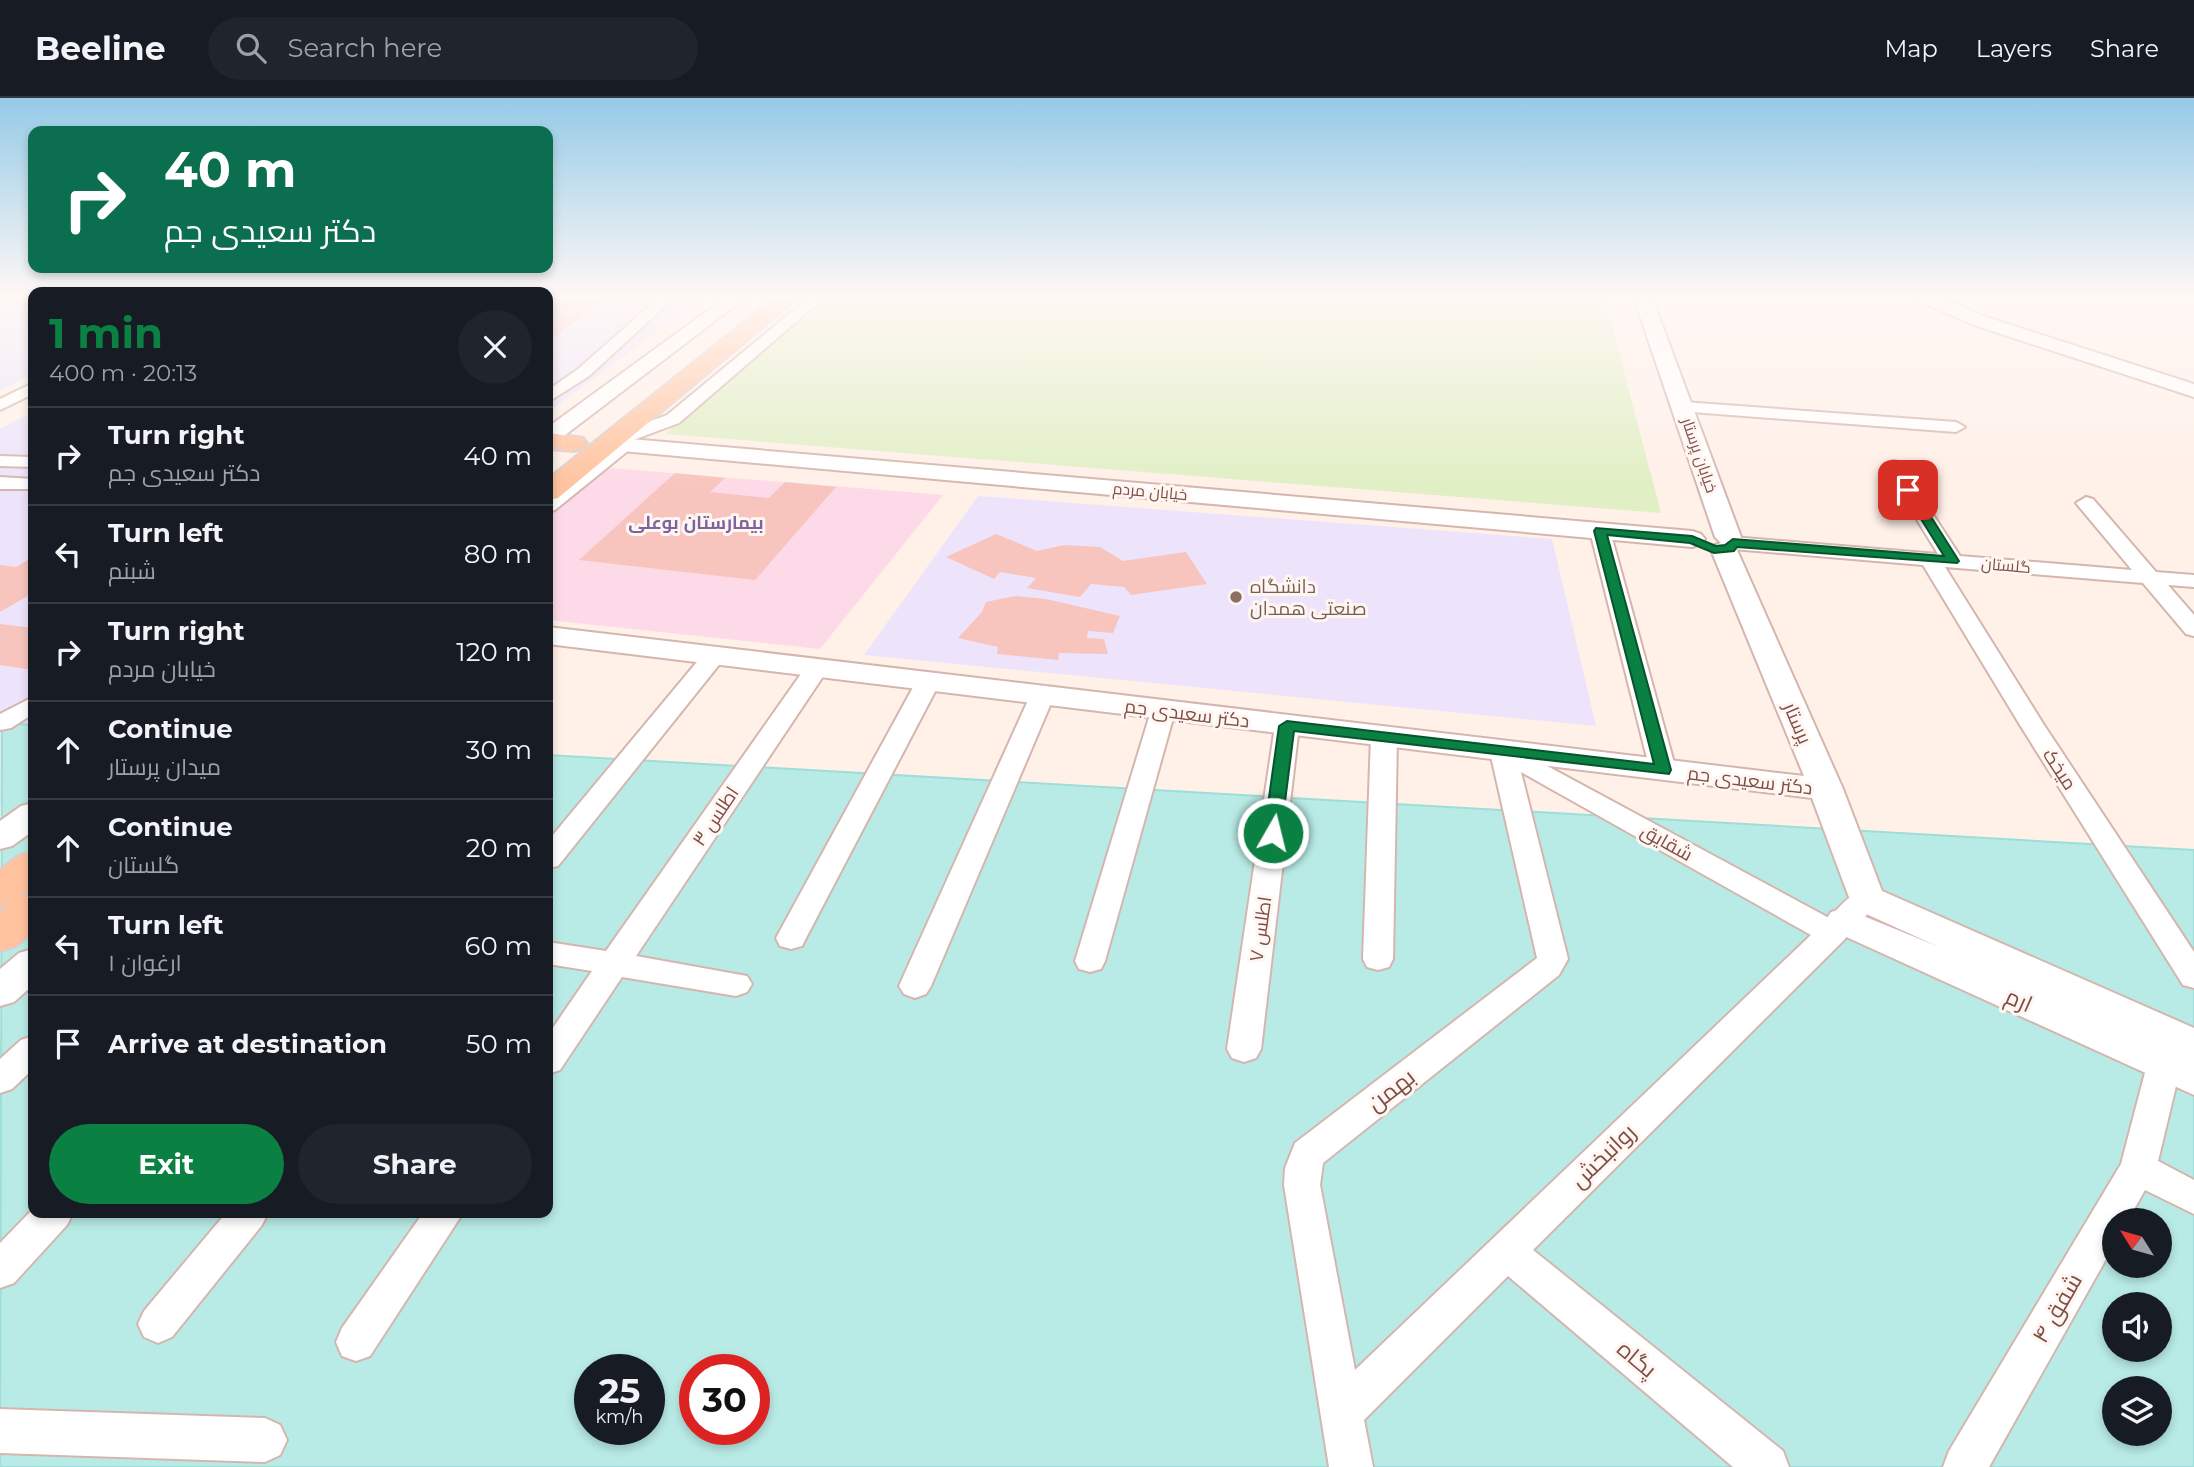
<!DOCTYPE html>
<meta charset="utf-8">
<style>
:root{--surface:#171b24;--page:#20242c;--text:#f1f3f6;--muted:#9ea1a6;--line:#363941;--accent:#0b8043}
body{margin:0;font-family:Montserrat,Cairo,sans-serif;background:var(--page);color:var(--text);height:100vh;display:flex;flex-direction:column;font-size:26px;white-space:nowrap}
*{box-sizing:border-box;margin:0}
p{font-size:23px;color:var(--muted)}
.icon{flex:none;width:38px;height:38px;fill:none;stroke:currentColor;stroke-width:2;stroke-linecap:round;stroke-linejoin:round}
.map{position:relative;flex:1;overflow:hidden}
.side{position:absolute;left:28px;top:189px;width:525px;height:931px;display:flex;flex-direction:column;background:var(--surface);border-radius:14px;box-shadow:0 4px 10px #0003}
.side>*{flex:none}
.hud{position:absolute;left:28px;top:28px;width:525px;height:147px;border-radius:14px;box-shadow:0 4px 10px #0003;background:#0b6e4f;color:#fff;overflow:hidden}
.needle{width:46px;rotate:307deg}
.buttons{position:absolute;left:2102px;top:1110px;display:grid;gap:14px}
.buttons a{display:grid;place-items:center;width:70px;height:70px;border-radius:50%;background:var(--surface);box-shadow:0 4px 10px #0003;font-size:35px}
.speed{position:absolute;left:574px;top:1256px;display:flex;gap:14px;font-size:35px;font-weight:700;text-align:center}
.speed>*{display:grid;place-content:center;width:91px;height:91px;border-radius:50%;background:var(--surface);box-shadow:0 4px 10px #0003;line-height:1}
.speed small{font-size:18px;font-weight:400}
.speed .limit{border:10px solid #d22;background:#fff;color:#111}
.pin{position:absolute;display:grid;place-items:center;width:60px;height:60px;color:#fff;margin:-30px;border-radius:14px;box-shadow:0 4px 10px #0006}
.me{position:absolute;width:77px;margin:-38px;rotate:8deg;stroke-linejoin:round;filter:drop-shadow(0 0 5px #0008)}
.turn{display:flex;align-items:center;gap:24px;height:147px;padding:0 21px;font-size:32px}
.turn .icon{width:91px;height:91px;stroke-width:2.5}
.turn b{display:block;font-size:49px;line-height:60px}
.round{display:grid;place-items:center;flex:none;width:74px;height:74px;border-radius:37px;background:var(--page)}
.headline{display:flex;align-items:center;justify-content:space-between;height:119px;padding:0 21px}
h1{font-size:42px;font-weight:700;line-height:52px;color:var(--accent)}
.action{display:flex;gap:14px;margin-top:auto;padding:14px 21px}
.action a{flex:1;height:80px;border-radius:42px;background:var(--accent);color:#fff;font-size:28px;font-weight:700;line-height:80px;text-align:center}
.action a+a{background:var(--page);color:var(--text)}
ul{padding:0;list-style:none}
li{display:flex;align-items:center;gap:21px;height:98px;padding:0 21px;border-top:2px solid var(--line)}
li div{flex:1}
li b{display:block;font-size:26px}
li em{font-style:normal}
header{display:flex;align-items:center;gap:42px;box-sizing:border-box;height:98px;padding:0 35px;background:var(--surface);border-bottom:2px solid var(--line)}
header strong{font-size:33px}
nav{display:flex;gap:38px;margin-inline-start:auto;font-size:24px}
.search{width:490px;height:63px;background:var(--page);display:flex;align-items:center;gap:18px;box-sizing:border-box;padding:0 24px;border-radius:38px;color:var(--muted);font-size:26px}
.map>svg:first-child{display:block}
.education{fill:#ede4fb}
.medical{fill:#fddae7}
.green{fill:#e0efc4}
.water{fill:#b9ebe6;stroke:#9eded8;stroke-width:2;fill-rule:evenodd}
.building{fill:#f7c5bd}
.lines{fill:none;stroke-linecap:round;stroke-linejoin:round}
.minor-casing{stroke:#d5b6af;stroke-width:4}
.tertiary-casing{stroke:#d5b6af;stroke-width:4}
.primary-casing{stroke:#dbcdcc;stroke-width:4}
.minor{fill:#fff;fill-rule:evenodd}
.tertiary{fill:#fff;fill-rule:evenodd}
.primary{fill:#ffc39f;fill-rule:evenodd}
.route{fill:#0b8043;stroke:#07532c;stroke-width:2}
.education-dot{fill:#8d6e63;stroke:#fff6f1;stroke-width:2.5}
.labels{text-anchor:middle;stroke-width:6;stroke-linejoin:round;paint-order:stroke}
.far-street-label{font-size:16px;fill:#7d4e48;stroke:#fff6f1}
.far-neighbourhood-label{font-size:18px;font-weight:bold;fill:#7d64a0;stroke:#fff6f1}
.education-label{font-size:19px;fill:#785e54;stroke:#fff6f1;text-anchor:start}
.street-label{font-size:19px;fill:#7d4e48;stroke:#fff6f1}
.near-street-label{font-size:23px;fill:#7d4e48;stroke:#fff6f1}
</style>
<header>
<strong>Beeline</strong>
<div class="search"><svg class="icon" aria-label="search" viewBox="0 0 24 24"><circle cx="10" cy="10" r="6"/><path d="M15 15l6 6"/></svg>Search here</div>
<nav><a>Map</a><a>Layers</a><a>Share</a></nav>
</header>
<div class="map">
<svg width="2194" height="1369" viewBox="0 0 2194 1369">
<rect width="100%" height="100%" fill="#fff0e8"/>
<g class="education">
<polygon points="0,197 33,197 33,276 0,293"/>
<polygon points="548,197 707,197 548,314"/>
<polygon points="33,314 33,683 0,707 0,331"/>
<polygon points="978,398 1552,441 1596,628 864,557"/>
</g>
<polygon class="medical" points="597,369 943,397 820,551 548,522 548,415"/>
<polygon class="green" points="829,197 1604,197 1661,415 665,336"/>
<path class="water" d="M2,625L33,627V1115H548V657L2194,752V1369H0ZM2114,1122H2160V1167H2114ZM2114,1206H2160V1251H2114ZM590,1272H649V1332H590ZM695,1272H754V1332H695ZM2114,1290H2160V1335H2114Z"/>
<g class="building">
<polygon points="548,197 608,197 548,245 548,213 561,203 548,203"/>
<polygon points="675,375 725,380 710,394 769,400 785,384 836,389 755,482 579,462"/>
<polygon points="996,436 1037,453 1064,447 1100,449 1123,463 1186,454 1207,486 1131,497 1124,489 1091,486 1080,499 1027,490 1036,480 1000,474 994,481 946,459"/>
<polygon points="33,459 33,495 0,514 0,467 16,469"/>
<polygon points="1015,498 1046,501 1120,518 1113,535 1088,533 1087,540 1104,541 1108,556 1059,555 1058,562 997,556 998,549 958,540 982,514 986,504"/>
<polygon points="0,526 33,530 33,572 0,567"/>
</g>
<g class="lines">
<defs>
<g id="minor">
<polygon points="662,197 677,197 589,278 548,304 548,292 577,272"/>
<polygon points="812,197 827,197 679,325 628,344 632,348 629,352 555,412 548,414 548,399 608,351 601,350 598,346 601,342 667,317"/>
<polygon points="33,285 33,296 0,312 0,301"/>
<polygon points="1684,304 1956,324 1965,329 1956,334 1678,313 1676,309 1678,305"/>
<polygon points="0,358 33,359 33,369 0,368"/>
<polygon points="1893,363 1899,364 1960,458 2132,472 2076,405 2086,399 2093,401 2156,474 2194,477 2194,489 2168,487 2194,517 2194,538 2186,536 2143,485 1945,469 2044,627 2194,854 2194,890 2183,887 2020,627 1923,467 1733,451 1726,449 1723,445 1726,441 1733,439 1938,456 1884,368"/>
<polygon points="0,379 33,381 33,391 0,391"/>
<polygon points="1600,427 1607,429 1610,433 1676,672 1672,678 1663,680 1654,678 1650,672 1590,433 1593,429"/>
<polygon points="714,551 722,553 725,558 722,563 558,768 548,770 548,743 706,553"/>
<polygon points="816,564 824,566 828,571 636,858 747,878 752,886 747,894 736,898 622,879 560,972 548,976 548,937 592,873 548,866 548,844 606,853 808,566"/>
<polygon points="928,577 936,579 940,584 806,840 802,848 791,851 780,848 776,840 916,584 920,579"/>
<polygon points="1042,591 1050,593 1054,598 931,888 926,896 915,900 904,896 899,888 1030,598 1034,593"/>
<polygon points="33,599 33,616 11,630 0,632 0,616"/>
<polygon points="1163,606 1172,608 1175,613 1105,863 1101,871 1090,874 1079,871 1075,863 1151,613 1154,608"/>
<polygon points="1287,621 1296,623 1299,628 1261,951 1256,960 1244,964 1232,960 1227,951 1275,628 1278,623"/>
<polygon points="1384,631 1393,634 1397,639 1393,861 1389,869 1378,872 1367,869 1363,861 1371,639 1375,634"/>
<path d="M1503,646L1512,649L1829,820C1843,806 1855,788 1876,794L1881,801L1843,843L1533,1152L1783,1353L1789,1369H1733L1508,1178L1364,1322L1373,1369H1329L1284,1087L1285,1070L1295,1045L1537,860L1490,654L1494,649ZM1521,674L1811,837L1355,1272L1320,1087L1323,1065L1559,877L1568,861Z"/>
<polygon points="33,938 33,971 12,991 0,995 0,961 21,942"/>
<polygon points="2164,954 2176,958 2181,967 2158,1063 2194,1082 2194,1116 2145,1092 2128,1122 2114,1122 2114,1147 1989,1369 1943,1369 1949,1353 2121,1066 2147,967 2152,958"/>
<polygon points="33,1111 33,1115 73,1115 67,1127 14,1185 0,1190 0,1145"/>
<polygon points="226,1115 268,1115 262,1127 172,1239 158,1245 144,1239 138,1226 144,1213"/>
<polygon points="423,1115 463,1115 370,1258 356,1263 342,1258 336,1244 342,1230"/>
<polygon points="0,1311 265,1320 280,1327 287,1342 280,1357 265,1364 0,1355"/>
</g>
<g id="tertiary">
<polygon points="729,197 749,197 556,344 548,346 548,329"/>
<polygon points="1633,197 1651,197 1741,439 1737,444 1731,446 1737,452 1843,691 1882,793 2194,930 2194,997 1831,832 1825,823 1831,814 1844,810 1939,849 1853,810 1812,700 548,546 548,529 1804,678 1711,452 1715,447 1721,445 1715,439"/>
<polygon points="1910,197 1934,197 1986,219 2194,286 2194,299 1974,227 1913,201"/>
<polygon points="607,339 1692,433 1701,436 1705,441 1701,446 1692,449 599,351 596,346 599,341"/>
<polygon points="33,705 33,733 12,748 0,751 0,723 21,708"/>
<polygon points="33,851 33,887 14,904 0,908 0,871 19,855"/>
</g>
<g id="primary">
<polygon points="778,197 801,197 558,400 548,402 548,381"/>
<polygon points="548,335 583,340 587,345 583,350 574,353 548,351"/>
<polygon points="33,754 33,790 21,799 33,796 33,834 16,848 0,853 0,814 11,805 0,809 0,772 18,758"/>
</g>
</defs>
<use href="#minor" class="minor-casing"/>
<use href="#tertiary" class="tertiary-casing"/>
<use href="#primary" class="primary-casing"/>
<use href="#minor" class="minor"/>
<use href="#tertiary" class="tertiary"/>
<use href="#primary" class="primary"/>
</g>
<linearGradient id="sky" x2="0" y2="1"><stop stop-color="#95cae7"/><stop offset="0.51" stop-color="#fff8f5"/><stop offset="1" stop-color="#fff8f5" stop-opacity="0"/></linearGradient>
<rect width="2194" height="389" fill="url(#sky)"/>
<polygon class="route" points="1908,388 1914,392 1959,463 1957,465 1737,449 1734,453 1714,455 1690,445 1607,437 1671,672 1669,676 1294,633 1281,735 1273,741 1264,735 1279,628 1287,623 1654,666 1594,433 1596,430 1692,438 1716,448 1725,447 1733,441 1944,458 1903,392"/>
<circle class="education-dot" cx="1236" cy="499" r="7"/>
<g class="labels">
<g class="far-street-label">
<text transform="translate(1700 357) rotate(71)" y="6">خیابان پرستار</text>
<text transform="translate(1150 393) rotate(5)" y="6">خیابان مردم</text>
<text transform="translate(2006 467) rotate(5)" y="6">گلستان</text>
</g>
<g class="far-neighbourhood-label">
<text x="696" y="431">بیمارستان بوعلی</text>
</g>
<g class="education-label">
<text x="1250" y="495">دانشگاه<tspan x="1250" dy="22">صنعتی همدان</tspan></text>
</g>
<g class="street-label">
<text transform="translate(1187 615) rotate(7)" y="7">دکتر سعیدی جم</text>
<text transform="translate(1798 625) rotate(67)" y="7">پرستار</text>
<text transform="translate(2060 671) rotate(57)" y="7">میخک</text>
<text transform="translate(1750 682) rotate(7)" y="7">دکتر سعیدی جم</text>
<text transform="translate(715 718) rotate(-56)" y="7">اطلس ۳</text>
<text transform="translate(1667 744) rotate(29)" y="7">شقایق</text>
<text transform="translate(1260 831) rotate(-82)" y="7">اطلس ۷</text>
</g>
<g class="near-street-label">
<text transform="translate(2019 902) rotate(24)" y="8">ارم</text>
<text transform="translate(1391 992) rotate(-38)" y="8">بهمن</text>
<text transform="translate(1603 1058) rotate(-44)" y="8">روانبخش</text>
<text transform="translate(2057 1210) rotate(-60)" y="8">شفق ۴</text>
<text transform="translate(1637 1261) rotate(40)" y="8">پگاه</text>
</g>
</g>
</svg>
<div class="buttons">
<a><svg class="needle" viewBox="-14 -14 28 28"><path d="M0-13l5 13h-10z" fill="#e53935"/><path d="M0 13l5-13h-10z" fill="#9ea1a6"/></svg></a>
<a><svg class="icon" aria-label="sound" viewBox="0 0 24 24"><path d="M4 9h4l5-4v14l-5-4H4zM17 9q2 3 0 6"/></svg></a>
<a><svg class="icon" aria-label="layers" viewBox="0 0 24 24"><path d="M12 4l9 5-9 5-9-5zM3 14l9 5 9-5"/></svg></a>
</div>
<div class="speed"><div>25<small>km/h</small></div><div class="limit">30</div></div>
<div class="pin" style="left:1908px;top:392px;background:#d93025"><svg class="icon" aria-label="arrive" viewBox="0 0 24 24"><path d="M6 21V4h12l-3 4 3 4H6"/></svg></div>
<svg class="me" style="left:1273px;top:735px" viewBox="-20 -20 40 40"><circle r="17" fill="#0b8043" stroke="#fff" stroke-width="3"/><path d="M0-11L8 9 0 5-8 9z" fill="#fff"/></svg>
<div class="hud">
<div class="turn"><svg class="icon" aria-label="right" viewBox="0 0 24 24"><path d="M7 20v-9h11M14 6l5 5-5 5"/></svg><div><b>40 m</b>دکتر سعیدی جم</div></div>
</div>
<section class="side">
<div class="headline"><div><h1>1 min</h1><p>400 m · 20:13</p></div><a class="round"><svg class="icon" aria-label="close" viewBox="0 0 24 24"><path d="M6 6l12 12M18 6L6 18"/></svg></a></div>
<ul>
<li><svg class="icon" aria-label="right" viewBox="0 0 24 24"><path d="M7 20v-9h11M14 6l5 5-5 5"/></svg><div><b>Turn right</b><p>دکتر سعیدی جم</p></div><em>40 m</em></li>
<li><svg class="icon" aria-label="left" viewBox="0 0 24 24"><path d="M17 20v-9H6M10 6l-5 5 5 5"/></svg><div><b>Turn left</b><p>شبنم</p></div><em>80 m</em></li>
<li><svg class="icon" aria-label="right" viewBox="0 0 24 24"><path d="M7 20v-9h11M14 6l5 5-5 5"/></svg><div><b>Turn right</b><p>خیابان مردم</p></div><em>120 m</em></li>
<li><svg class="icon" aria-label="ahead" viewBox="0 0 24 24"><path d="M12 20V5M6 11l6-6 6 6"/></svg><div><b>Continue</b><p>میدان پرستار</p></div><em>30 m</em></li>
<li><svg class="icon" aria-label="ahead" viewBox="0 0 24 24"><path d="M12 20V5M6 11l6-6 6 6"/></svg><div><b>Continue</b><p>گلستان</p></div><em>20 m</em></li>
<li><svg class="icon" aria-label="left" viewBox="0 0 24 24"><path d="M17 20v-9H6M10 6l-5 5 5 5"/></svg><div><b>Turn left</b><p>ارغوان ۱</p></div><em>60 m</em></li>
<li><svg class="icon" aria-label="arrive" viewBox="0 0 24 24"><path d="M6 21V4h12l-3 4 3 4H6"/></svg><div><b>Arrive at destination</b></div><em>50 m</em></li>
</ul>
<div class="action"><a>Exit</a><a>Share</a></div>
</section>
</div>
